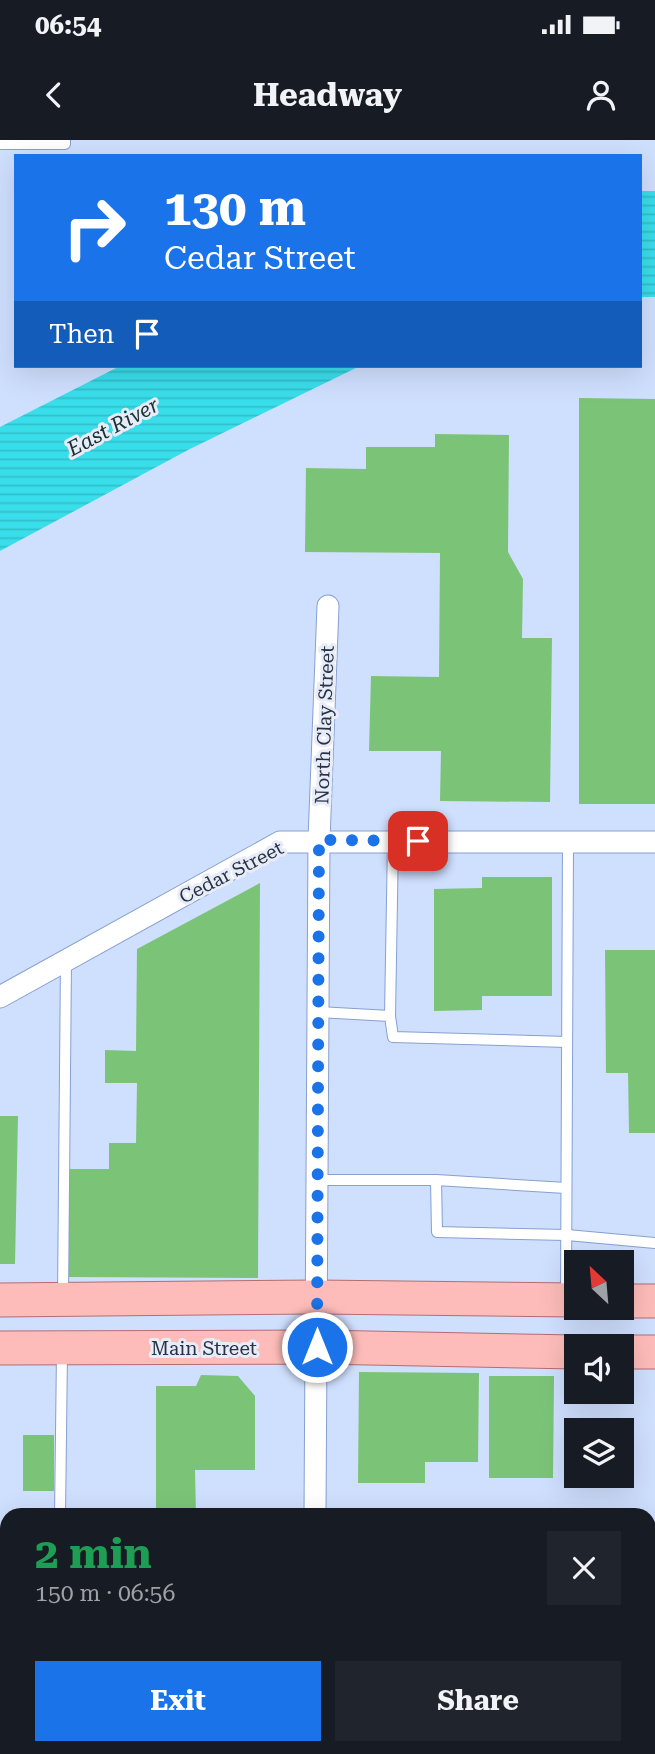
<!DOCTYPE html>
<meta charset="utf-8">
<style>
:root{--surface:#171b24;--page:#20242c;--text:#f1f3f6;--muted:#9ea1a6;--accent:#1a73e8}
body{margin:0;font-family:"Roboto Serif",serif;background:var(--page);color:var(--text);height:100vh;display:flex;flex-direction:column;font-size:26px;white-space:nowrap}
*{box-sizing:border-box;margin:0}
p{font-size:23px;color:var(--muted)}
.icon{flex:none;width:38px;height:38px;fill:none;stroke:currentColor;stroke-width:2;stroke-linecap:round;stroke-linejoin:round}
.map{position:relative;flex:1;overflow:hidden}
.details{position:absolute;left:0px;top:1368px;width:656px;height:247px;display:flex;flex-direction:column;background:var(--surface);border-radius:21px 21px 0 0;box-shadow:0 7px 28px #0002}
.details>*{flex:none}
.guide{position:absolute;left:14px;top:14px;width:628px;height:214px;border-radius:0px;box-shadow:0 7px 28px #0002;background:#1a73e8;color:#fff;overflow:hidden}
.needle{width:46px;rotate:334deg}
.controls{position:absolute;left:564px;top:1110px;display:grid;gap:14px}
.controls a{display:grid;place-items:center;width:70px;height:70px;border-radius:0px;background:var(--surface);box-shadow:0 7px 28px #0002;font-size:35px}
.pin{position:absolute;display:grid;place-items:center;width:60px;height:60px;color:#fff;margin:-30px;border-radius:14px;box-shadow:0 4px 10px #0006}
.me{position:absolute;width:77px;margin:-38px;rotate:0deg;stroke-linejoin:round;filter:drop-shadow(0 0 5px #0008)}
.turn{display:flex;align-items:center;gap:24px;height:147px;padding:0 35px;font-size:32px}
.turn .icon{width:91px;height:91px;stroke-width:2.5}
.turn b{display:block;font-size:49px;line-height:60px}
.then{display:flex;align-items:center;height:66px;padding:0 35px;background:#0003;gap:14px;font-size:26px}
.round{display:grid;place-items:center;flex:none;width:74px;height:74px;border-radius:0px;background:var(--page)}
.headline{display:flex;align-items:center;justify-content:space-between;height:119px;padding:0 35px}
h1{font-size:42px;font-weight:700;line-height:52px;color:#1e9e55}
.primary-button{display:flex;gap:14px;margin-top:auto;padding:14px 35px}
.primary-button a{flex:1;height:80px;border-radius:0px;background:var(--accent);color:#fff;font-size:28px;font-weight:700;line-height:80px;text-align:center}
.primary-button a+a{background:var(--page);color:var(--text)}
.status{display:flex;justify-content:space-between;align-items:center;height:49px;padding:0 35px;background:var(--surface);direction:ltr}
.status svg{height:19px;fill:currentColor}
header{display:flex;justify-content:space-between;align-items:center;height:91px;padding:0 35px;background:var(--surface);font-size:32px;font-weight:700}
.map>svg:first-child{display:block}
.water{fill:url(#water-rules)}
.building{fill:#7bc477}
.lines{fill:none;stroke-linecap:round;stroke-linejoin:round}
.lane-casing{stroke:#87a0d0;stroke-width:12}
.street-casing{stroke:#87a0d0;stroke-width:23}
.primary-casing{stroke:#b26e72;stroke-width:35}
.lane{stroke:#fff;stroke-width:10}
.street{stroke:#fff;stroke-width:21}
.primary{stroke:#fdbcb9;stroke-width:33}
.route{stroke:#1a73e8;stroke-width:12;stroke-dasharray:0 21.6}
.labels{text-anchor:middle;stroke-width:6;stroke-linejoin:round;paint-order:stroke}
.street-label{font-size:19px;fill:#283246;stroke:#e7ecf7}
.water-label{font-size:21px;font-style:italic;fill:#193335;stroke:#e7ecf7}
</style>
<div class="status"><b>06:54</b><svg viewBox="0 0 49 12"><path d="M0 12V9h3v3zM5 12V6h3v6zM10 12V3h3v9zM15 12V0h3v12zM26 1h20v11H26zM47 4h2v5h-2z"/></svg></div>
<header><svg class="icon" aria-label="back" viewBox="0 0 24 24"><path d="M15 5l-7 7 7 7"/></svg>Headway<svg class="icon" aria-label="person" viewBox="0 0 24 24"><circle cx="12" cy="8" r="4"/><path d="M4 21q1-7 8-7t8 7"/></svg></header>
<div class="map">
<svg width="655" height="1614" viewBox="0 0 655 1614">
<defs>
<pattern id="water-rules" width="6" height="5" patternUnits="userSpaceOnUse" patternTransform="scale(1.75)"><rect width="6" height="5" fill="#39deeb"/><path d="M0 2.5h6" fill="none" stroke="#32bfcb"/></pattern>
</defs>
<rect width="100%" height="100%" fill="#cfdffe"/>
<g class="water">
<polygon points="640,51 655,51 655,157 641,157"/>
<polygon points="120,226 360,226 188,310 0,411 0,287"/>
</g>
<g class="building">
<polygon points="579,258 655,259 655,664 579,664"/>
<polygon points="435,294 509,295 508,412 523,439 522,498 552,498 550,662 440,661 441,611 369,611 371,536 439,537 440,413 305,412 306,328 366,329 366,307 435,307"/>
<polygon points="482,737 552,737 552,856 482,856 482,870 434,871 434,749 482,748"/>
<polygon points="260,743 258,1138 68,1137 69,1029 109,1029 109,1003 136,1003 137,943 105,943 105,910 136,911 137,809"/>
<polygon points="605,810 655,810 655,993 629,993 628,933 606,933"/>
<polygon points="0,976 18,976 15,1124 0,1124"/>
<polygon points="359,1232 479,1233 478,1322 425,1322 425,1343 358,1343"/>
<polygon points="201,1235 238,1236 255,1256 255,1330 195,1330 196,1376 156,1376 156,1246 196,1246"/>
<polygon points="489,1236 554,1236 553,1338 489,1338"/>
<rect x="23" y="1295" width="31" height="56"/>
<rect x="0" y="1399" width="7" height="33"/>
<polygon points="649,1554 655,1554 655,1614 631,1614 632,1608 649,1608"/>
<rect x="371" y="1608" width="41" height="6"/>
</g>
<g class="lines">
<defs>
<g id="lane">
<polyline points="0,4 65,4 65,0"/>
<polyline points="318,872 390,876 393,897 567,902"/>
<polyline points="390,876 393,701"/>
<polyline points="318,1040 436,1040 566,1048"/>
<polyline points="436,1040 437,1092 567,1095 655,1103"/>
<polyline points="63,1157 66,820"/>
<polyline points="566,1157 568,701"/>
<polyline points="60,1376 62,1212"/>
<polyline points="56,1614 56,1608"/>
</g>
<g id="street">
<polyline points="0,857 280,702 655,702"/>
<polyline points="315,1376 319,700 328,466"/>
<polyline points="313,1614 313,1608"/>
</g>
<g id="primary">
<polyline points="0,1160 317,1157 576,1160"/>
<polyline points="621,1161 655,1161"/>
<polyline points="0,1208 317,1207 576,1212"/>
<polyline points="621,1212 655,1212"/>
</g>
</defs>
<use href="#lane" class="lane-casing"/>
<use href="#street" class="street-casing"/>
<use href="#primary" class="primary-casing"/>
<use href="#lane" class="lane"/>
<use href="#street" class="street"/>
<use href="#primary" class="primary"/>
</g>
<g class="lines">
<polyline class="route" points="317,1207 319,700 418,701"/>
</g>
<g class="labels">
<g class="street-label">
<text transform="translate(324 585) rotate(-88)" y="7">North Clay Street</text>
<text transform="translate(231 732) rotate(-27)" y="7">Cedar Street</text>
<text x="204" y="1215">Main Street</text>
</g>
<g class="water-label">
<text transform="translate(113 287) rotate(-28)" y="7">East River</text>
</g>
</g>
</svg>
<div class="controls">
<a><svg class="needle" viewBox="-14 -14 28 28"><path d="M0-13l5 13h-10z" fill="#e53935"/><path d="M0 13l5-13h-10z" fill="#9ea1a6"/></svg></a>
<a><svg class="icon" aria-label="sound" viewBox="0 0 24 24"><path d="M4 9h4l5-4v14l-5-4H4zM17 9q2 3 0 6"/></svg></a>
<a><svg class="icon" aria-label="layers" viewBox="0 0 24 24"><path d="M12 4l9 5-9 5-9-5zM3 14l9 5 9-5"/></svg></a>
</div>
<div class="pin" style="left:418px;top:701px;background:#d93025"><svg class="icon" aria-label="arrive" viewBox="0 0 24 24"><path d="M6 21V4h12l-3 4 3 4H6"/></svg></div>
<svg class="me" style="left:317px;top:1207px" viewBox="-20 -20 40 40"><circle r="17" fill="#1a73e8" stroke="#fff" stroke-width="3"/><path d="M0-11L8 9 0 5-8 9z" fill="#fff"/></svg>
<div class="guide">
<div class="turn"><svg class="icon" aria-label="right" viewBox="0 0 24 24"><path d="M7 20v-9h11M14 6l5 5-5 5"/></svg><div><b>130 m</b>Cedar Street</div></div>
<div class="then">Then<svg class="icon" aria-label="arrive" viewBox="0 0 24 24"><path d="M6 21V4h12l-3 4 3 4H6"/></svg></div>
</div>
<section class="details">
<div class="headline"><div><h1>2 min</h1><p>150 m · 06:56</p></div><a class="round"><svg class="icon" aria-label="close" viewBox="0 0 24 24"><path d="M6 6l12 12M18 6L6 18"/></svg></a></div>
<div class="primary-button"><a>Exit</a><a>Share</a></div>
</section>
</div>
